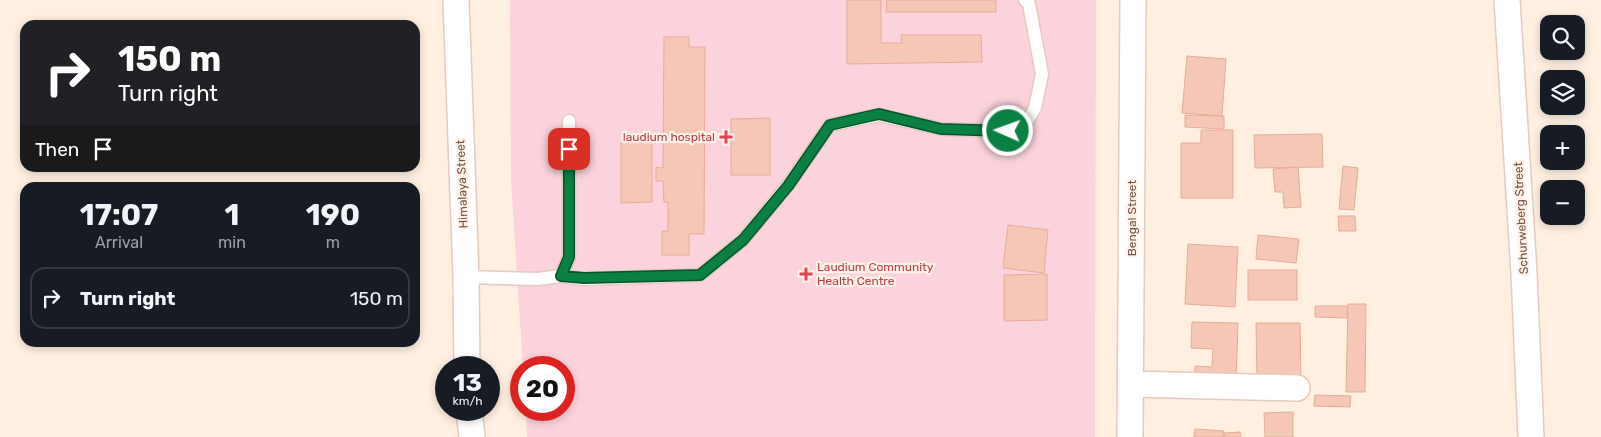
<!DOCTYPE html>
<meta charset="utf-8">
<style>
:root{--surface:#171b24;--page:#20242c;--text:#f1f3f6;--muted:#9ea1a6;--line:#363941}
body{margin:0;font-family:Rubik,sans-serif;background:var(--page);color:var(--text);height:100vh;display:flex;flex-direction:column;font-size:19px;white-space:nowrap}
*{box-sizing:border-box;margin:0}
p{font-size:16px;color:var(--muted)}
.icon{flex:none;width:28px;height:28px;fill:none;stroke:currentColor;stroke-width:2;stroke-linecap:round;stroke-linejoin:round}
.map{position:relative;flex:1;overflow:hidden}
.sheet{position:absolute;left:20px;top:182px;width:400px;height:165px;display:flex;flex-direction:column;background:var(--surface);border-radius:15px;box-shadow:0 2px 8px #0003}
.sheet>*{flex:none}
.guide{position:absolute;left:20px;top:20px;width:400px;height:152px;border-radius:15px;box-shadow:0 2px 8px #0003;background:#202124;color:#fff;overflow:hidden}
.controls{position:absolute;left:1540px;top:15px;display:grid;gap:10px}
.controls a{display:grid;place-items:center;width:45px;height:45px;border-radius:10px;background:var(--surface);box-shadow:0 2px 8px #0003;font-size:25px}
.speed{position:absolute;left:435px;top:356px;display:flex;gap:10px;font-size:25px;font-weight:700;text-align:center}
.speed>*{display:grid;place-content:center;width:65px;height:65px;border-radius:50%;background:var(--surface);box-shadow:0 2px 8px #0003;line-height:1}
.speed small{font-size:12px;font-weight:400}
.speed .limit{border:8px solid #d22;background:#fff;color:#111}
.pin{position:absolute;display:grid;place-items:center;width:42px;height:42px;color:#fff;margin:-21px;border-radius:10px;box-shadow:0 2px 8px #0006}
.me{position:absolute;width:55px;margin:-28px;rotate:272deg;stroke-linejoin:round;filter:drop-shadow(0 0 4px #0008)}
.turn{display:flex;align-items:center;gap:18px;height:105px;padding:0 15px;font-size:22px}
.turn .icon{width:65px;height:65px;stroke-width:2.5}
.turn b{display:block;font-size:35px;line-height:42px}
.then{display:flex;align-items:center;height:48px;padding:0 15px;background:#0003;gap:10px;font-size:19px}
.eta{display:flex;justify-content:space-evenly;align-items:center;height:85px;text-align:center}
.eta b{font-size:30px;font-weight:700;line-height:35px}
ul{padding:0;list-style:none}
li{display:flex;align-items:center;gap:15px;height:62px;margin:0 10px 8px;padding:0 5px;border:2px solid var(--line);border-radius:15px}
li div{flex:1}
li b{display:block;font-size:19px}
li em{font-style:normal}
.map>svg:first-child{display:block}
.medical{fill:#fcd3dd}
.building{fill:#f5c7b7;stroke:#e8ab96}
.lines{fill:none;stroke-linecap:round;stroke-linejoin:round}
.service-casing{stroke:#e4cbbf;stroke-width:15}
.minor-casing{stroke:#e4cbbf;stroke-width:28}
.service{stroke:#fff;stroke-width:12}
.minor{stroke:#fff;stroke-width:25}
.route-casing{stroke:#07532c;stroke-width:12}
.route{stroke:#0b8043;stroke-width:9}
.health-dot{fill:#e0444e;stroke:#fff3e8;stroke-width:2}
.labels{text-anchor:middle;stroke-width:4.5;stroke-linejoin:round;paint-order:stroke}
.health-label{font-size:12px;fill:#be3a42;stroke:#fff3e8;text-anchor:end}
.street-label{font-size:12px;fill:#765146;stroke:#fff3e8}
</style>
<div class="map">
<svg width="1601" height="437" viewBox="0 0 1601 437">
<rect width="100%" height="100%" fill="#feefe1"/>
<polygon class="medical" points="510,0 1096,0 1095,437 527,437 526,410 564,410 564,368 523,367 511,181"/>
<g class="building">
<polygon points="847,0 881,0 881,43 902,43 901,35 981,35 982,62 847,64"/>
<polygon points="887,0 996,0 996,12 886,12"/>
<polygon points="664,37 689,37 689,47 705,47 704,234 689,234 689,255 662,255 662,231 668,231 668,202 664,202 663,181 656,181 656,167 663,168"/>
<polygon points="1187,56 1226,59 1222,116 1182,113"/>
<polygon points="1185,115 1224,116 1224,129 1185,127"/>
<polygon points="770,118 770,175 731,175 731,119"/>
<polygon points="1201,130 1233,130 1233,198 1181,198 1181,143 1201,143"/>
<polygon points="1322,134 1323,167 1255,168 1254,135"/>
<polygon points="621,142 652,142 652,202 621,203"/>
<polygon points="1343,166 1358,168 1354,210 1339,209"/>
<polygon points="1298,167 1301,207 1284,208 1283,192 1275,192 1273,169"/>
<polygon points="1338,216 1355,216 1356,231 1339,231"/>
<polygon points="1008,225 1048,230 1044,273 1003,268"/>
<polygon points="1258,235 1299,239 1296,263 1256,259"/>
<polygon points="1188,244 1238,247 1235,307 1185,304"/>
<rect x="1248" y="270" width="49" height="30"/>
<polygon points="1047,274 1047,320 1004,321 1004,275"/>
<polygon points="1348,304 1366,304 1365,392 1346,392"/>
<polygon points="1315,306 1347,306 1347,318 1315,317"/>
<polygon points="1192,322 1238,323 1236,383 1194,381 1195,366 1212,367 1213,349 1191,348"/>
<polygon points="1256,323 1300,323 1301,383 1257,384"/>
<polygon points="1315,395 1351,396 1350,407 1314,406"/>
<polygon points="1293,412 1293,437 1265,437 1264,413"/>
<polygon points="1195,429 1224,431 1223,437 1194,437"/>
<polygon points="1240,432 1241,437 1224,437 1224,433"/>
</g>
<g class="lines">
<defs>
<g id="service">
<polyline points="561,276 569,257 569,121"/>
<polyline points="466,277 537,279 561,276 583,279 700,275 743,240 788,185 830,125 879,115 941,129 1008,131 1026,123 1035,108 1042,74 1029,4 1025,0"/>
</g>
<g id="minor">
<polyline points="456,0 466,277 467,368"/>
<polyline points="1507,0 1524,273 1531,437"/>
<polyline points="1131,384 1297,388"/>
<polyline points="469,410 472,437"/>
<polyline points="1130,437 1133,0"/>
</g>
</defs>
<use href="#service" class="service-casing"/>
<use href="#minor" class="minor-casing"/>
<use href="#service" class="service"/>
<use href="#minor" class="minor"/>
</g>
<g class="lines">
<defs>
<polyline id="route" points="569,149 569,257 561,276 584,278 700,275 743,240 788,186 830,125 879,114 941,129 1008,131"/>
</defs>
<use href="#route" class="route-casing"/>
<use href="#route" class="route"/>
</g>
<g class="health-dot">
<path d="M723.5 129.5h5v5h5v5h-5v5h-5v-5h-5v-5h5z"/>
<path d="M803.5 266.5h5v5h5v5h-5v5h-5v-5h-5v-5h5z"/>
</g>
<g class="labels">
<g class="health-label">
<text x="715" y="141">laudium hospital</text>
<text x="817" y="271" text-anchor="start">Laudium Community<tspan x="817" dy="14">Health Centre</tspan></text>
</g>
<g class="street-label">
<text transform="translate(462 184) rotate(-92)" y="4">Himalaya Street</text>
<text transform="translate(1132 218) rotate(-90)" y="4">Bengal Street</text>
<text transform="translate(1521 218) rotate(-93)" y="4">Schurweberg Street</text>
</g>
</g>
</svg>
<div class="controls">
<a><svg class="icon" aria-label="search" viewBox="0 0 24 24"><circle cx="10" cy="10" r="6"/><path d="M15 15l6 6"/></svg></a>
<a><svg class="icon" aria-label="layers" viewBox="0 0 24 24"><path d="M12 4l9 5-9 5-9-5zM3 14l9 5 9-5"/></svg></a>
<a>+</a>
<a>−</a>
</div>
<div class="speed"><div>13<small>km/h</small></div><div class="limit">20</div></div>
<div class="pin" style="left:569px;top:149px;background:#d93025"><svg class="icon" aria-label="arrive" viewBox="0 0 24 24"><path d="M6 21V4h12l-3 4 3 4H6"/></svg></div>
<svg class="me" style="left:1008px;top:131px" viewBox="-20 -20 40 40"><circle r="17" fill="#0b8043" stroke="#fff" stroke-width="3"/><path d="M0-11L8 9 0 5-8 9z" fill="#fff"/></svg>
<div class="guide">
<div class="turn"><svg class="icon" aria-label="right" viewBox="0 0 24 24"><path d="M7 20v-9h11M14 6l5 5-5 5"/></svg><div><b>150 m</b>Turn right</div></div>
<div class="then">Then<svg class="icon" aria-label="arrive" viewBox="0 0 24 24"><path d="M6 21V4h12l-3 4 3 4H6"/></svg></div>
</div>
<section class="sheet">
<div class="eta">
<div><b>17:07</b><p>Arrival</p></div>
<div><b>1</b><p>min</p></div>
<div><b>190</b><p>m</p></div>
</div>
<ul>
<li><svg class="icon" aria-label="right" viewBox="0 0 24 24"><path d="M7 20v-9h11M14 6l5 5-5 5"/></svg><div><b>Turn right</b></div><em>150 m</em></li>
</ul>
</section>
</div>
